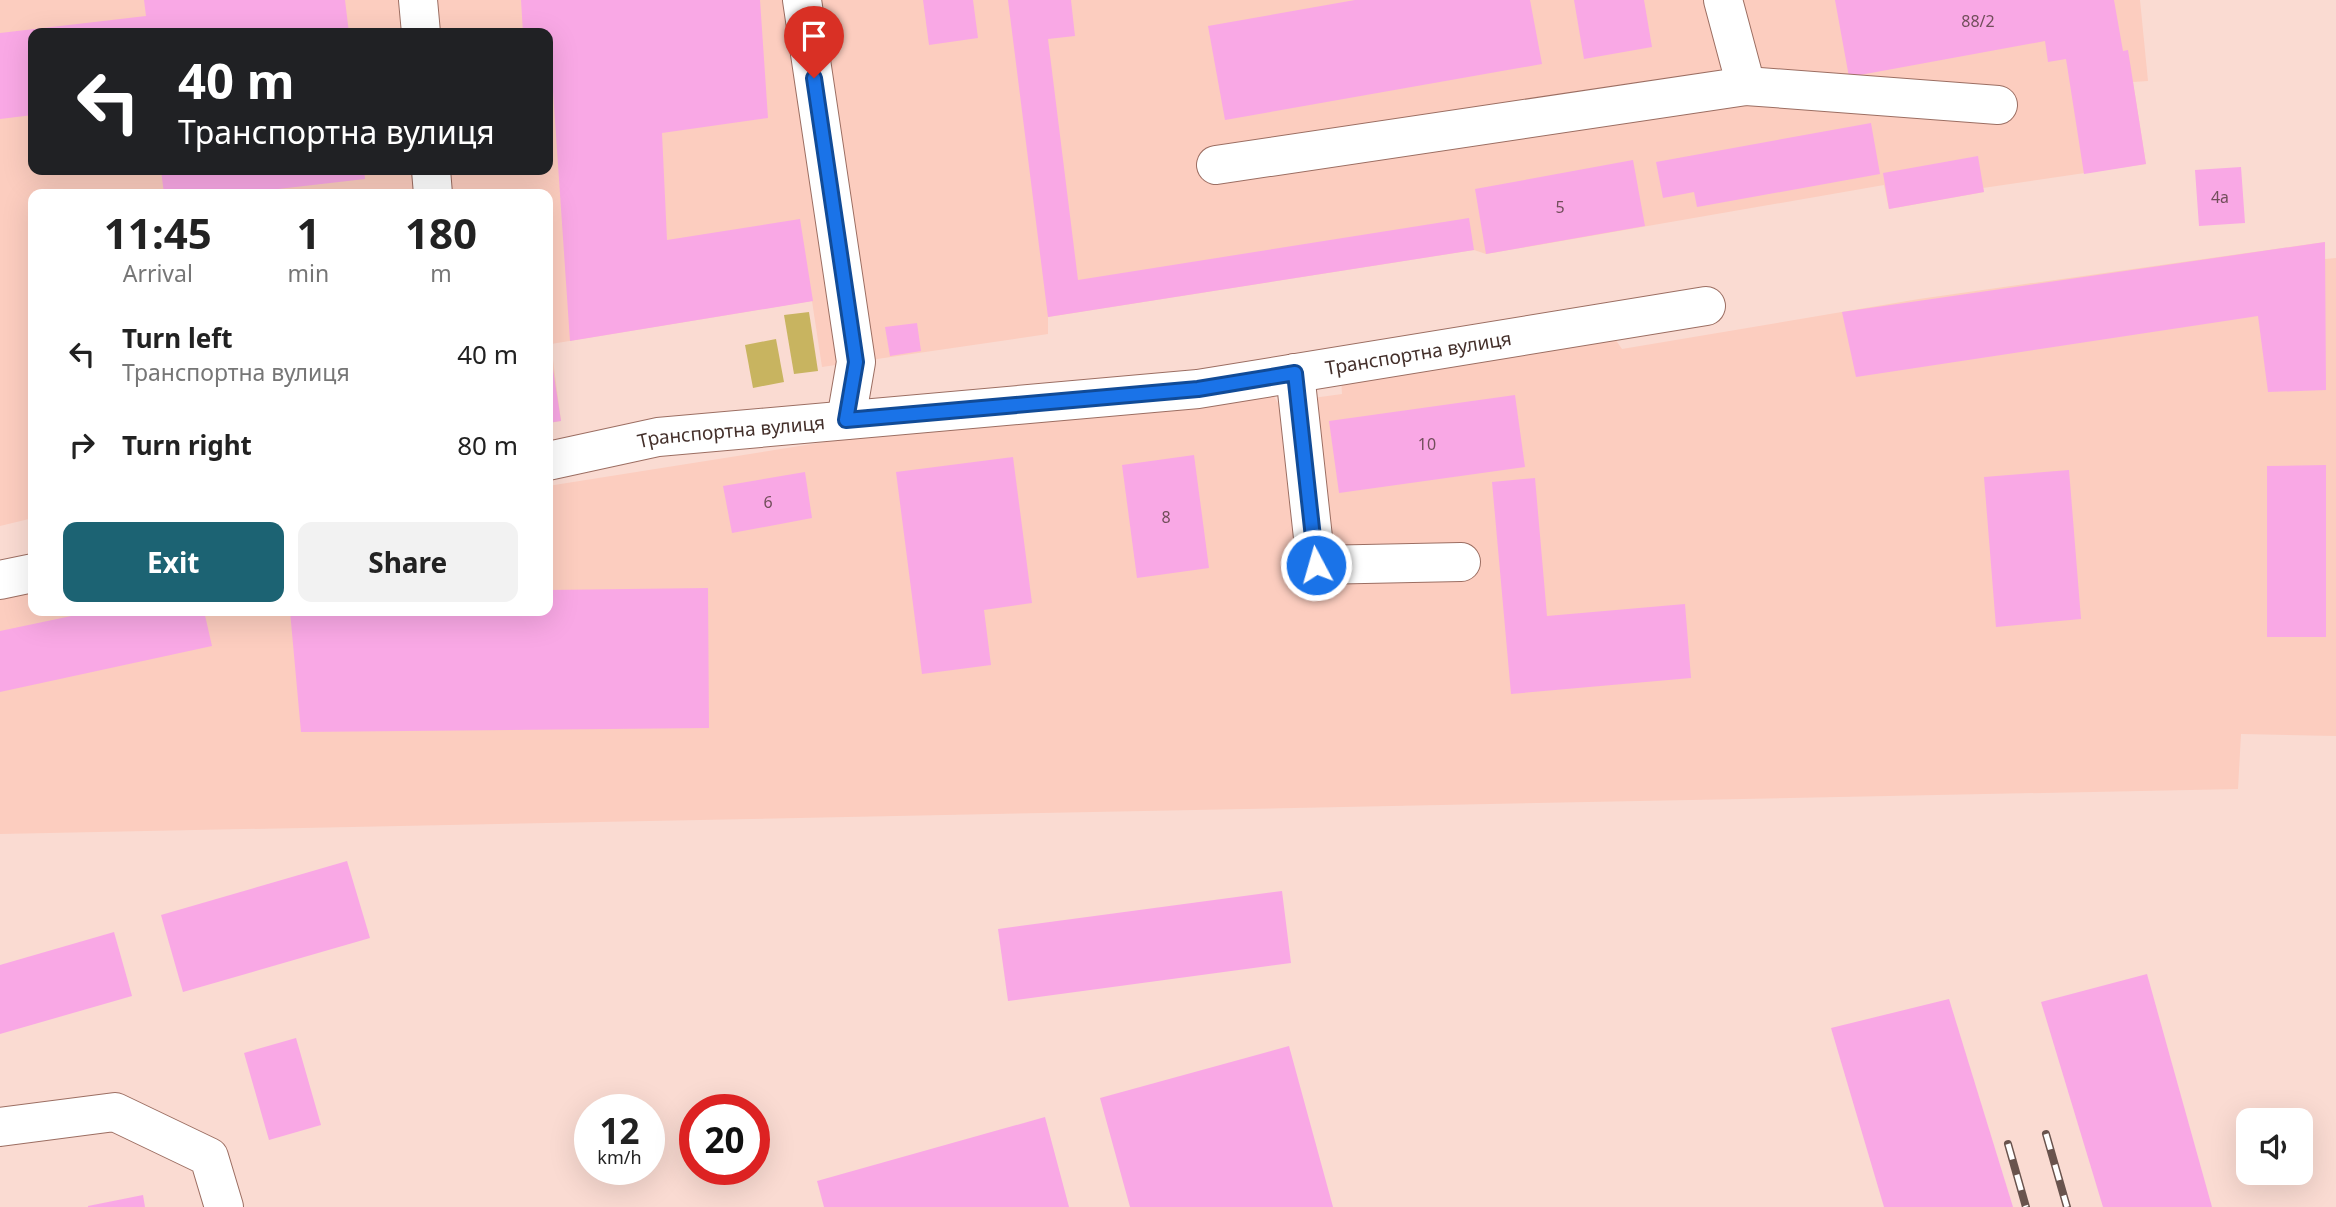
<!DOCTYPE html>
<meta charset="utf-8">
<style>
:root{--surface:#fff;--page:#f2f2f2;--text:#222;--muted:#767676;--accent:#1c6373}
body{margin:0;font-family:"Noto Sans",sans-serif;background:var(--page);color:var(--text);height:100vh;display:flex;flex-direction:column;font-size:26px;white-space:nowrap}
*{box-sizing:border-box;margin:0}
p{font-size:23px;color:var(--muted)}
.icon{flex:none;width:38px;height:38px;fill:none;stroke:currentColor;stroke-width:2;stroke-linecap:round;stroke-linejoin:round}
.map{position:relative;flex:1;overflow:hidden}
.drawer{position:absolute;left:28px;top:189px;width:525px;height:427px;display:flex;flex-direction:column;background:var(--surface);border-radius:14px;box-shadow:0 7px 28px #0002}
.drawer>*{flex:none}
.guide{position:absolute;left:28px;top:28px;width:525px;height:147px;border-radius:14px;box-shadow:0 7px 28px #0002;background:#202124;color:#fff;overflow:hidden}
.controls{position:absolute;left:2236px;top:1108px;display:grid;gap:14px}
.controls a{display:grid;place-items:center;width:77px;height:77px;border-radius:14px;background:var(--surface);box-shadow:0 7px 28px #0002;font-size:35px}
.speed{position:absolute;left:574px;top:1094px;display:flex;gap:14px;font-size:35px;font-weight:700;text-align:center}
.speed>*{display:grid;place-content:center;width:91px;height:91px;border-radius:50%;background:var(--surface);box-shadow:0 7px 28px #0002;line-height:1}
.speed small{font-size:18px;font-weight:400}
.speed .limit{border:10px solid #d22;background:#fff;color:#111}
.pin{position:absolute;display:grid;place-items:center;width:60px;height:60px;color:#fff;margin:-72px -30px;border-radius:50% 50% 50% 0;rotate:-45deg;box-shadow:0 0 7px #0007}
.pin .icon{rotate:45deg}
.me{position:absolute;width:77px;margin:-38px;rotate:354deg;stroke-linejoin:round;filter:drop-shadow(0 0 5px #0008)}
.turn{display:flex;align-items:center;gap:24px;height:147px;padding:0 35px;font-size:32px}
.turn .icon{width:91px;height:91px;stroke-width:2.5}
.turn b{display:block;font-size:49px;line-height:60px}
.eta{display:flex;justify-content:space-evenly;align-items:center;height:119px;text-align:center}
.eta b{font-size:42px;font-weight:700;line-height:49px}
.button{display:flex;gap:14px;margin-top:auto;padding:14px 35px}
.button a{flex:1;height:80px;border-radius:14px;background:var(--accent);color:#fff;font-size:28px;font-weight:700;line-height:80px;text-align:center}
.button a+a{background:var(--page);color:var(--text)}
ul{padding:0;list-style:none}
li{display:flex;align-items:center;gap:21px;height:91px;padding:0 35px}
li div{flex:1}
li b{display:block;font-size:26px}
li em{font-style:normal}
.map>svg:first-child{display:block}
.built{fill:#fccdbf;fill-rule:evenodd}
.green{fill:#c8b460}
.building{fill:#f9a8e5}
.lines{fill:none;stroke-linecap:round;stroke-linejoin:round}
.minor-casing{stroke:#9c6e62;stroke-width:40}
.minor{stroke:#fff;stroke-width:38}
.rail-casing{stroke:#69534d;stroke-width:8}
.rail{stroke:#fff;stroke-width:5;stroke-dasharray:16;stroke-linecap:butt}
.route-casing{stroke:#114b97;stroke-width:18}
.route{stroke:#1a73e8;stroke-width:12}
.labels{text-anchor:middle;stroke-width:7;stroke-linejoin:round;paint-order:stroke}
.number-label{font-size:16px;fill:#714e5a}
.street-label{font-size:19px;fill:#44302b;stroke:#fff}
</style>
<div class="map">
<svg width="2336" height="1207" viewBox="0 0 2336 1207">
<rect width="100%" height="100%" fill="#fadbd2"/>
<g class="built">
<path d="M0,0H2140L2148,81L2133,82L2146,164L1983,188L1984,192L1889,209L1884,185L1486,254L1474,250L1048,317V334L822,367L812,301L551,344L561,421L548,423V194H33V518L0,526ZM33,33H548V170H33Z"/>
<polygon points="2325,242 2325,259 2336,258 2336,736 2241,734 2238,789 0,834 0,589 33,582 33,611 548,611 548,486 856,437 1273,395 1278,403 1291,401 1342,394 1341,377 1615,339 1622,349 1919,299"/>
</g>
<g class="green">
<polygon points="809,312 818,371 794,374 784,315"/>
<polygon points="776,339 784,382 753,388 745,345"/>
</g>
<g class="building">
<polygon points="144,0 345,0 349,33 33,33 33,115 0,119 0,33 146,16"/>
<polygon points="521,0 760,0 768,118 662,133 667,240 800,219 813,301 570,341 553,91 548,91 548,33 523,33"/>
<polygon points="923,0 973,0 978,38 929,45"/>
<polygon points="1008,0 1071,0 1075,36 1048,39 1078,280 1469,218 1474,250 1048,317"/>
<polygon points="1355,0 1530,0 1542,64 1225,120 1208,26"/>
<polygon points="1574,0 1644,0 1652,47 1584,59"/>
<polygon points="1835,0 2114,0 2123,51 2128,50 2146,164 2084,174 2066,59 2048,62 2045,41 1849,77"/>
<polygon points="1871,123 1880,174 1697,207 1694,192 1663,198 1656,162"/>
<polygon points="1978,156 1984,192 1889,209 1883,173"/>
<polygon points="1633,160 1645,226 1486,254 1475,189"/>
<polygon points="2241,167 2245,223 2199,226 2195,170"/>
<polygon points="161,170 364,170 365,179 234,194 164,194"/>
<polygon points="2325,242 2326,390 2268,392 2258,316 1856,377 1842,312"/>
<polygon points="917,323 921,351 890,356 885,327"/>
<polygon points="548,337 561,421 548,423"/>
<polygon points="1515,395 1525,467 1339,493 1329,421"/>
<polygon points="1194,455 1209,568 1137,578 1122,465"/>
<polygon points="1013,457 1032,603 984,610 991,665 922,674 896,472"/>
<polygon points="2326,465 2326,637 2267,637 2267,466"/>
<polygon points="2069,470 2081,619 1996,627 1984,477"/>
<polygon points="805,472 812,518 732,533 723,486"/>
<polygon points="1535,478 1547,616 1685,604 1691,678 1511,694 1492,482"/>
<polygon points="708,588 709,728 301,732 290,611 548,611 548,590"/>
<polygon points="95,611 204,611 212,646 0,692 0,631"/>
<polygon points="347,861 370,938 183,992 161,915"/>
<polygon points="1282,891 1291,963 1008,1001 998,929"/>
<polygon points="114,932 132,996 0,1034 0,965"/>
<polygon points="2147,974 2212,1207 2103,1207 2041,1002"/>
<polygon points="1949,999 2013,1207 1884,1207 1831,1028"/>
<polygon points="296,1038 321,1125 269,1140 244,1053"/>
<polygon points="1289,1046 1333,1207 1130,1207 1100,1098"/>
<polygon points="1045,1117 1069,1207 824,1207 817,1181"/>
<polygon points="143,1195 145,1207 88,1207 88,1206"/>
</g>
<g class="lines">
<defs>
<g id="minor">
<polyline points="418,0 421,33"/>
<polyline points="802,0 856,362 846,420"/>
<polyline points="1746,86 1998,105"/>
<polyline points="1216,165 1746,86 1723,0"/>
<polyline points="431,170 433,194"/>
<polyline points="1295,373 1316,565 1461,562"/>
<path id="s1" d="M548,461L658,437L1198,389L1706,306"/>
<polyline points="0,580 33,573"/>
<polyline points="0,1127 115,1112 209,1157 224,1207"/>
</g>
</defs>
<use href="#minor" class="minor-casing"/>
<use href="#minor" class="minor"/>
<defs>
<g id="rail">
<polyline points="2046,1134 2067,1207"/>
<polyline points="2008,1144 2026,1207"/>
</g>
</defs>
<use href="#rail" class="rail-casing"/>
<use href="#rail" class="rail"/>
</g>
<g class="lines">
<defs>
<polyline id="route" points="814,78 856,362 846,420 1198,389 1295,373 1316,565"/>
</defs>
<use href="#route" class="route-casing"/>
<use href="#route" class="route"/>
</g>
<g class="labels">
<g class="number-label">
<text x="1978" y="27">88/2</text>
<text x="2220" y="203">4а</text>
<text x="1560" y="213">5</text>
<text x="1427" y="450">10</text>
<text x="768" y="508">6</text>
<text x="1166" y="523">8</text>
</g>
<g class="street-label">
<text dy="7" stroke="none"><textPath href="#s1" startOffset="878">Транспортна вулиця</textPath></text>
<text dy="7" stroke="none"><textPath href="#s1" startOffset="186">Транспортна вулиця</textPath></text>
</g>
</g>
</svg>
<div class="controls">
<a><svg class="icon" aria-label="sound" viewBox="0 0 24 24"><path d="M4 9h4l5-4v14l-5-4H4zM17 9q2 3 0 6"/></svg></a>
</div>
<div class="speed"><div>12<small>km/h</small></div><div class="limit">20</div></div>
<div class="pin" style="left:814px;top:78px;background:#d93025"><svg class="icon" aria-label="arrive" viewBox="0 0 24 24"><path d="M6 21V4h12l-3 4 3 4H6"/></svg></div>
<svg class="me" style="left:1316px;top:565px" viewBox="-20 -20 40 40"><circle r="17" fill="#1a73e8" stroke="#fff" stroke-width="3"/><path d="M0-11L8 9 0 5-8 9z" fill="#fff"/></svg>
<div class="guide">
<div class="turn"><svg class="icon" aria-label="left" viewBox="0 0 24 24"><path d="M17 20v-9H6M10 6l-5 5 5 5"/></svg><div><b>40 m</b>Транспортна вулиця</div></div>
</div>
<section class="drawer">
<div class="eta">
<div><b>11:45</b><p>Arrival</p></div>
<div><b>1</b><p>min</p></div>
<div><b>180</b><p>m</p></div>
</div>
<ul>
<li><svg class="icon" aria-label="left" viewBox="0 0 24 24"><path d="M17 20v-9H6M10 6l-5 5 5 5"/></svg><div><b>Turn left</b><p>Транспортна вулиця</p></div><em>40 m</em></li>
<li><svg class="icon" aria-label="right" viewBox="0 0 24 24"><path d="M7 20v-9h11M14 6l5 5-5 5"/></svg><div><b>Turn right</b></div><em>80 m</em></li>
</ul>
<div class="button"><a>Exit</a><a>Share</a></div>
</section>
</div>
